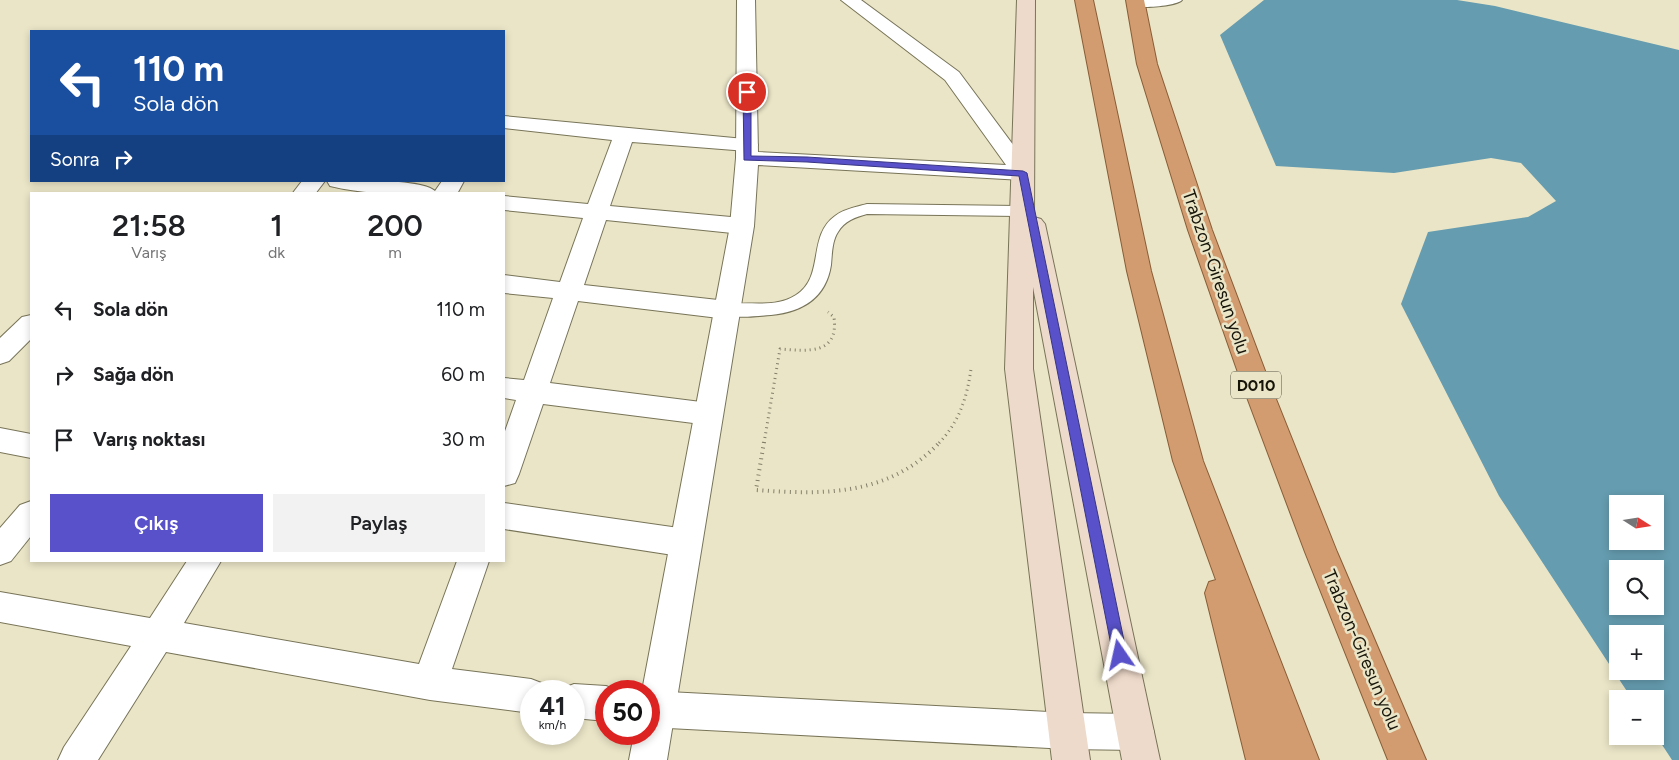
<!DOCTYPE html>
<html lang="tr">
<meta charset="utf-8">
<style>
:root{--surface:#fff;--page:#f2f2f2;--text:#202124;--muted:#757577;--accent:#5851c9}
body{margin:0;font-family:Figtree,sans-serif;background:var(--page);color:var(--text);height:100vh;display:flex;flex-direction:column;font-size:19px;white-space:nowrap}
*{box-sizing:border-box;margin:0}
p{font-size:16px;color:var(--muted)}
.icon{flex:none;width:28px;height:28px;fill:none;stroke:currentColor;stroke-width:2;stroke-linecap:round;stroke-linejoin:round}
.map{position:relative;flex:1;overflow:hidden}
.sheet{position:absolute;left:30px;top:192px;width:475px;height:370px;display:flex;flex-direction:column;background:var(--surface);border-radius:0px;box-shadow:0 2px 8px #0003}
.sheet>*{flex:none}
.banner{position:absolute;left:30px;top:30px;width:475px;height:152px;border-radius:0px;box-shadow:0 2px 8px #0003;background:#1a4fa0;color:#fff;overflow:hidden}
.needle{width:32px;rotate:102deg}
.buttons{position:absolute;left:1609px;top:495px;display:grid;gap:10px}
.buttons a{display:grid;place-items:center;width:55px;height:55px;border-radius:0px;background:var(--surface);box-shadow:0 2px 8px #0003;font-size:25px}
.speed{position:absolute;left:520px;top:680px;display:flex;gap:10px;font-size:25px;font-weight:700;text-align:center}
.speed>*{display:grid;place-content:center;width:65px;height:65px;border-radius:50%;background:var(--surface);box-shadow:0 2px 8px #0003;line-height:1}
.speed small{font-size:12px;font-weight:400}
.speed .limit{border:8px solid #d22;background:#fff;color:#111}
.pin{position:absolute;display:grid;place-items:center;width:42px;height:42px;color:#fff;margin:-21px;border:2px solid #fff;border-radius:50%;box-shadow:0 1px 5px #0007}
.me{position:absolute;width:55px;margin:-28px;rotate:349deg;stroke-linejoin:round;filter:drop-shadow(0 0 4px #0008)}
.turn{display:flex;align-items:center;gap:18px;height:105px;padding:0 20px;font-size:22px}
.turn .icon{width:65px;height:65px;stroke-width:2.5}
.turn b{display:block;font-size:35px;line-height:42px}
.then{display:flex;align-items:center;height:48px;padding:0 20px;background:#0003;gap:10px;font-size:19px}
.eta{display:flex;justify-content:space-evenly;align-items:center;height:85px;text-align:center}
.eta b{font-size:30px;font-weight:600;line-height:35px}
.button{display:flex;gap:10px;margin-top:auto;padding:10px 20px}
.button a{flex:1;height:58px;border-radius:0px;background:var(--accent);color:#fff;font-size:20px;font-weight:600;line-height:58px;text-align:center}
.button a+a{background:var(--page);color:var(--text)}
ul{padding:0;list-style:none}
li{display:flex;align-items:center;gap:15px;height:65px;padding:0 20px}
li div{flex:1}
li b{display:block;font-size:19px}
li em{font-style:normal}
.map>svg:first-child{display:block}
.water{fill:#659caf;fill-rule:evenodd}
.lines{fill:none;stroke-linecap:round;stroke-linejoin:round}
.service-casing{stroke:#787458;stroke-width:2}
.minor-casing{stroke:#787458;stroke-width:2}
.tertiary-casing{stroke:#787458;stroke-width:2}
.secondary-casing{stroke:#787458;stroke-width:2}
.trunk-casing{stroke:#895d36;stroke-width:2}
.path-far1{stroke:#827e69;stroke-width:3;stroke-dasharray:1 4;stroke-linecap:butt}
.path{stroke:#827e69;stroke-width:4;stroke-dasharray:1 4.5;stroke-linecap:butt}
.service{fill:#fff;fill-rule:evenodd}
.minor{fill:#fff;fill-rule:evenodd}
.tertiary{fill:#fff;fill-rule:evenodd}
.secondary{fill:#eedaca;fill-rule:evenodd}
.trunk{fill:#d29c70;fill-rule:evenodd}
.route{fill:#5851c9;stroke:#393583}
.labels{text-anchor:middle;stroke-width:5;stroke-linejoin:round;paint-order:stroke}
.shield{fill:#eae5c7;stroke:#565343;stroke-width:1}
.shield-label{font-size:16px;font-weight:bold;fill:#17150a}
.street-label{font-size:18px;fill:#17150a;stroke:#eae5c7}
</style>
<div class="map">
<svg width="1679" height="760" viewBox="0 0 1679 760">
<rect width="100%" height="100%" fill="#eae5c7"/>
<path class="water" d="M1264,0H1457L1495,6L1679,50V760H1672L1655,734V699H1632L1499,496L1401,304L1428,232L1528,217L1556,201L1521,163L1491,158L1394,173L1276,166L1220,35ZM1618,504H1655V541H1618ZM1618,569H1655V606H1618ZM1618,634H1655V671H1618Z"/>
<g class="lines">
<defs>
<g id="service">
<path d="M1138,0H1182C1177,6 1134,10 1129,4L1131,1Z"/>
<path d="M867,204L1022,206L1028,207L1030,211L1028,215L1022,216L867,214C856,217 844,221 838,232C832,241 832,254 831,265C826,298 802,312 771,315C756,316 736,319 721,314L718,310L721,306C745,299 773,310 796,295C825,277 807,236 835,216C844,209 856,207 867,204Z"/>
</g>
<g id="minor">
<polygon points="504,116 755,140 758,145 755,150 747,151 632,142 610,206 742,218 750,221 754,226 750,231 742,234 606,220 584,285 727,301 736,304 740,310 736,316 727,319 578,301 550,383 709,403 719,406 723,414 719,422 709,425 543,404 519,474 515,483 504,486 504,434 516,400 504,398 504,378 524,380 553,298 504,293 504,275 560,282 583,218 504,210 504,196 588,204 612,140 504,128"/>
<polygon points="302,181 325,181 315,194 292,194"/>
<path d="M327,181C348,181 421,178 435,191L442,181H464L457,194C414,194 371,196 330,186Z"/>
<polygon points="31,315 31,339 9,361 0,364 0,338 22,317"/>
<polygon points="0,428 31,434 31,458 0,452"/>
<polygon points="31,501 31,536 11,561 0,565 0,528 20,505"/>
<polygon points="504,503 686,529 697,533 702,543 697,553 686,557 504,529"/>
<polygon points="187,561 221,561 184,623 419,664 457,561 489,561 452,669 531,679 544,684 547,691 531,691 531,713 430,700 166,652 98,760 58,760 64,747 131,646 0,622 0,592 150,618"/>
<polygon points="574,684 606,686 618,691 606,691 606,721 574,718 574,691 560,691 561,689"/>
<polygon points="649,691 1068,713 1136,714 1149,719 1154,732 1149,745 1136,750 1068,749 649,727"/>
</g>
<polygon id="tertiary" points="737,0 755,0 758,152 1006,165 945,80 841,0 861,0 959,72 1034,173 1031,178 1023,180 758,165 754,226 667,760 629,760 634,734 649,734 649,691 642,691 730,226 736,158"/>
<polygon id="secondary" points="1017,0 1035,0 1034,217 1041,219 1045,224 1160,760 1122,760 1033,287 1033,369 1090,760 1052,760 1005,369"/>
<g id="trunk">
<polygon points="1075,0 1093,0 1151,271 1203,461 1319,760 1246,760 1205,593 1209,582 1216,580 1173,461 1127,271"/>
<polygon points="1126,0 1144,0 1157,64 1212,230 1270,384 1337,552 1426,760 1388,760 1305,552 1242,384 1188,230 1137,64"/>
</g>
</defs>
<use href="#service" class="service-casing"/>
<use href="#minor" class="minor-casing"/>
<use href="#tertiary" class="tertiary-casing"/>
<use href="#secondary" class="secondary-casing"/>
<use href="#trunk" class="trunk-casing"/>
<g class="path-far1">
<path d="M764,443L780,349C808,351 839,355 834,317L828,312"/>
<path d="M939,443C959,422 967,398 971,369"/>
</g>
<path class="path" d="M764,442L756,490C825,495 889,496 940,442"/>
<use href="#service" class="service"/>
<use href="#minor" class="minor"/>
<use href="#tertiary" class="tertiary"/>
<use href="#secondary" class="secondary"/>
<use href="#trunk" class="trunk"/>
</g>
<polygon class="route" points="747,89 751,92 751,156 807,157 1023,171 1027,173 1127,655 1125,660 1120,662 1115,660 1113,655 1019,176 807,162 744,160 743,92"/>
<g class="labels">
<rect class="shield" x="1231" y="371.5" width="50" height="27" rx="4"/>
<g class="shield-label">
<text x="1256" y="391">D010</text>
</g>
<g class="street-label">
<text transform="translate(1216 272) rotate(71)" y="6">Trabzon-Giresun yolu</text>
<text transform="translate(1362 650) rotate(67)" y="6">Trabzon-Giresun yolu</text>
</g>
</g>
</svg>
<div class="buttons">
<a><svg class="needle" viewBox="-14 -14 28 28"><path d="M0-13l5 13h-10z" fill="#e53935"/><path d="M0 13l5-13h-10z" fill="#757577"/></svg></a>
<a><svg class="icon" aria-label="search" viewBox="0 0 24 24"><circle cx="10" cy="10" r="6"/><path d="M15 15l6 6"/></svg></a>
<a>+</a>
<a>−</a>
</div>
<div class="speed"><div>41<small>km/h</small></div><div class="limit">50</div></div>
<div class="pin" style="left:747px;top:92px;background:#d93025"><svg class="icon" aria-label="arrive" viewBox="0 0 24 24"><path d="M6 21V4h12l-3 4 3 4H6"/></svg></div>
<svg class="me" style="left:1120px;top:655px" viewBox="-20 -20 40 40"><path d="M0-17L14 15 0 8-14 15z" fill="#5851c9" stroke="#fff" stroke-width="4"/></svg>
<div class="banner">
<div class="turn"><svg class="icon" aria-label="left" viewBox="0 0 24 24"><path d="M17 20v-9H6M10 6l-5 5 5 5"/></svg><div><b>110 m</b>Sola dön</div></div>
<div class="then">Sonra<svg class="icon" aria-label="right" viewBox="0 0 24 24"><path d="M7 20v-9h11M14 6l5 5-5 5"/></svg></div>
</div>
<section class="sheet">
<div class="eta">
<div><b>21:58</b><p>Varış</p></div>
<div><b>1</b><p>dk</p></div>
<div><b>200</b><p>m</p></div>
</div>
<ul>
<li><svg class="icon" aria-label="left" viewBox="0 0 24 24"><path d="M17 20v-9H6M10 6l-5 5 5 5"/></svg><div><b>Sola dön</b></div><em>110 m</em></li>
<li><svg class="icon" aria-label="right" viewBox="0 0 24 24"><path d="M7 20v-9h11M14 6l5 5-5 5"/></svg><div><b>Sağa dön</b></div><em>60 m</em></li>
<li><svg class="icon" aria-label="arrive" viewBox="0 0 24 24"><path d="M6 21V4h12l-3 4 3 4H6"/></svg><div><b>Varış noktası</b></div><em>30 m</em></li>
</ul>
<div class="button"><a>Çıkış</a><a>Paylaş</a></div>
</section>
</div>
